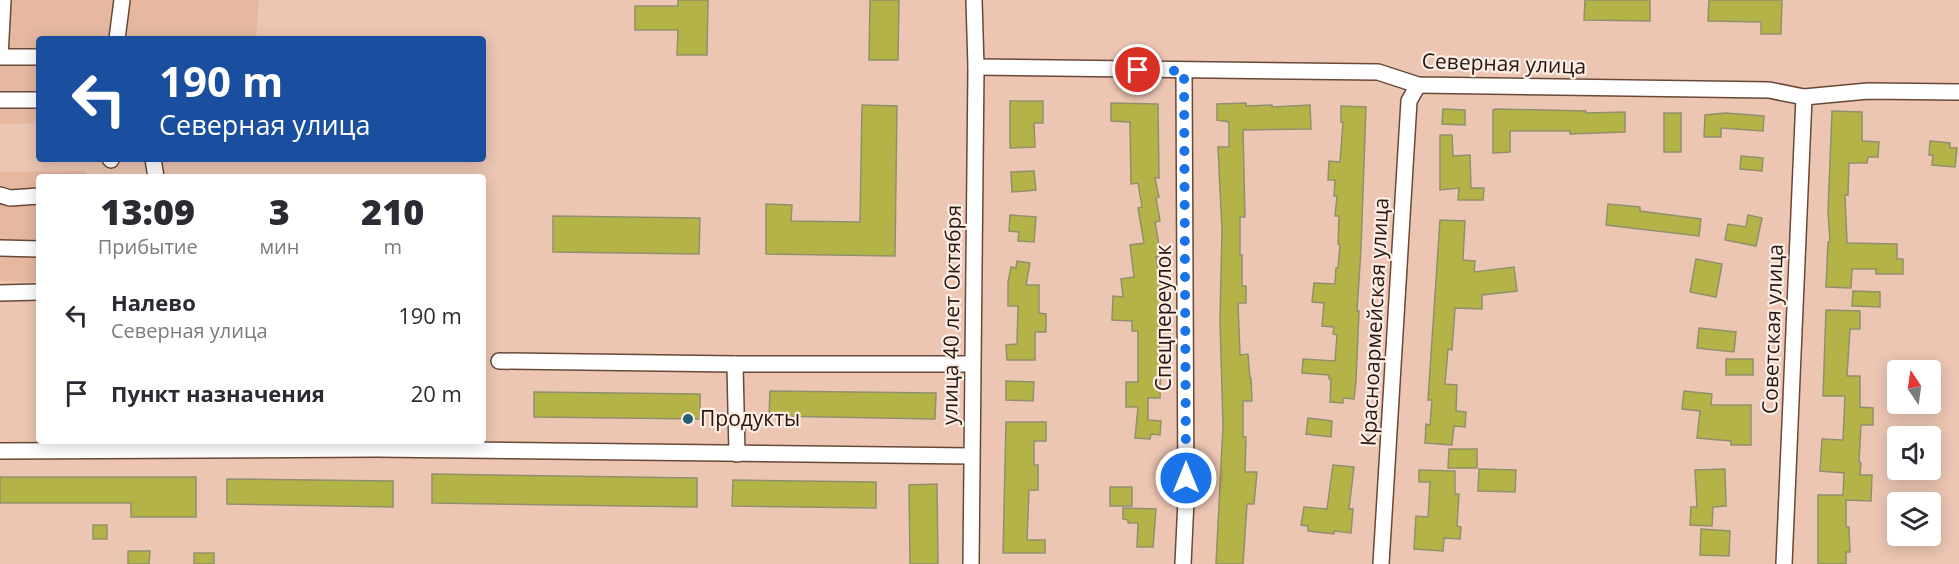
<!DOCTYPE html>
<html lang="ru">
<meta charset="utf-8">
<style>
:root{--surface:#fff;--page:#f7f7f7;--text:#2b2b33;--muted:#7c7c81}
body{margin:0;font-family:"Open Sans",sans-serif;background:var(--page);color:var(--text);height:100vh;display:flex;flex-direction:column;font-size:22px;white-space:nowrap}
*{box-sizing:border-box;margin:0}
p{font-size:20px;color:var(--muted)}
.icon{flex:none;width:33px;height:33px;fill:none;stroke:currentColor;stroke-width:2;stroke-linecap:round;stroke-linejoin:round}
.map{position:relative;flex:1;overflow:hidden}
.details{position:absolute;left:36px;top:174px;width:450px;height:270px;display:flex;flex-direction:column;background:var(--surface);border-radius:6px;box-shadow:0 3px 15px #0003}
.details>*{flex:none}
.hud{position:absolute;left:36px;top:36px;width:450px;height:126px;border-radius:6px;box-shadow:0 3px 15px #0003;background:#1a4fa0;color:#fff;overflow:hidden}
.needle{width:39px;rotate:347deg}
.fabs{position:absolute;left:1887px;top:360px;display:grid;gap:12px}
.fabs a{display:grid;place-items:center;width:54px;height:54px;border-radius:6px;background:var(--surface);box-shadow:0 3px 15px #0003;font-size:30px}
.pin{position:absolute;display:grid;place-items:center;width:51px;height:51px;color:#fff;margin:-26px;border:3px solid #fff;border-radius:50%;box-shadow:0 2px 6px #0007}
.me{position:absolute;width:66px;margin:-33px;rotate:0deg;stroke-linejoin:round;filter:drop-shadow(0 0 4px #0008)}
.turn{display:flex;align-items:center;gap:21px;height:126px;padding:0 24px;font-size:27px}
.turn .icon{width:78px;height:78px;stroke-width:2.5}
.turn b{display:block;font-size:42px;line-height:51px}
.eta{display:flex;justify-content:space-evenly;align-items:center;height:102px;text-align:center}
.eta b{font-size:36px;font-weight:800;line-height:42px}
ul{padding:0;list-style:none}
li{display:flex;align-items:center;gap:18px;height:78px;padding:0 24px}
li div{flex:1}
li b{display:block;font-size:22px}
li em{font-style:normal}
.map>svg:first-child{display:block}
.built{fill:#e6b8a0}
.building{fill:#b4b347;stroke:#90916c;stroke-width:1.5}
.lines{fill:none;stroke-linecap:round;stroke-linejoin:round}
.minor-casing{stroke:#694837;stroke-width:18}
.minor{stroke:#fff;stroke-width:15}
.route{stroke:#1a73e8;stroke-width:10;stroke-dasharray:0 18}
.poi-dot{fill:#256078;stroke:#fdede5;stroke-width:2}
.labels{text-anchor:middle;stroke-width:4.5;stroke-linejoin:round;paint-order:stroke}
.street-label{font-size:21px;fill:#251810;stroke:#fdede5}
.poi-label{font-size:21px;fill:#251810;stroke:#fdede5;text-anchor:start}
</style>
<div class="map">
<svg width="1959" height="564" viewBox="0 0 1959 564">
<rect width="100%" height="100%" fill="#edc6b3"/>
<g class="built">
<polygon points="0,0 259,0 256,39 39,39 39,123 0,124"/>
<polygon points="85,171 85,177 39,177 39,282 0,281 0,172"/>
</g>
<g class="building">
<polygon points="678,0 708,0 707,55 677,55 678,30 635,30 635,6 678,6"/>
<polygon points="870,0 899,0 898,60 869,60"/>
<polygon points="1585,0 1650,0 1650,21 1584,20"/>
<polygon points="1709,0 1782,0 1781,34 1761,34 1761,22 1708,21"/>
<polygon points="1010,101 1043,101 1043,123 1034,123 1035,147 1010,148"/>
<polygon points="1111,103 1158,104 1159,178 1155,178 1159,197 1156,198 1160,221 1155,222 1161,257 1156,257 1161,288 1159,348 1161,348 1160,398 1148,398 1148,420 1161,421 1160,435 1151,434 1150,439 1135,438 1138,407 1126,407 1126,382 1138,382 1138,331 1132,331 1132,321 1112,320 1113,296 1123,297 1121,279 1134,277 1130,245 1144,243 1138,208 1142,207 1138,183 1131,184 1130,122 1111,121"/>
<polygon points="1246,103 1246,106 1272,105 1272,107 1310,105 1311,129 1243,130 1245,217 1240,217 1240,255 1242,255 1242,286 1246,286 1246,303 1238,303 1240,355 1248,354 1250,378 1251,378 1252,401 1243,401 1243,437 1246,437 1245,472 1257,472 1254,504 1247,504 1243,564 1216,564 1223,426 1220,320 1222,230 1218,147 1229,147 1229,122 1217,120 1217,104"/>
<polygon points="862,105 897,106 895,256 766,254 766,204 792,205 791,221 860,222"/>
<polygon points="1341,106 1366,107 1361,249 1357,311 1359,311 1356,381 1354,399 1343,398 1343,403 1330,402 1331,379 1329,379 1329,375 1302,373 1303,359 1335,361 1337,335 1333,334 1334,327 1322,326 1324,303 1312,302 1314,283 1335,284 1336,268 1338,268 1340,245 1338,244 1339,216 1335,216 1337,196 1334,196 1335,180 1328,180 1329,161 1340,162 1343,122 1341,122"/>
<polygon points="1443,109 1465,110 1465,125 1442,124"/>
<polygon points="1496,109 1586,111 1586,113 1625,112 1625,132 1570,134 1570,131 1510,131 1510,152 1493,153 1493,110"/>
<polygon points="1832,111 1862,112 1862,141 1879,142 1878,157 1868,157 1867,163 1849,163 1848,195 1845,195 1847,243 1897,244 1897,259 1903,259 1903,274 1876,274 1876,269 1852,269 1851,288 1826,287 1828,242 1830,242 1828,212"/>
<rect x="1664" y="113" width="17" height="39"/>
<polygon points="1725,113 1764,116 1763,131 1721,128 1721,137 1704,137 1705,115"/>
<polygon points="1440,135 1452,135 1453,156 1470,155 1471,188 1484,188 1483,200 1458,200 1459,188 1440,190"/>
<polygon points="1930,141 1950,143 1950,148 1957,148 1955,167 1932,165 1933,155 1929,155"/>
<polygon points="1741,156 1763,158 1762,171 1740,169"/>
<polygon points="1034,171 1036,190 1012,192 1011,172"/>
<polygon points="1608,204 1640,207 1640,211 1701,219 1699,236 1606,225"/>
<polygon points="1010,215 1036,217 1034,242 1018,241 1019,232 1009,231"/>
<polygon points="1748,215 1762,218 1756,246 1725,240 1728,224 1746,227"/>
<polygon points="553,216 700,218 699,254 553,252"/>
<polygon points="1440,220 1465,221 1463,260 1475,261 1474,272 1514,267 1517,291 1482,295 1482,309 1455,308 1452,350 1448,349 1445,384 1457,385 1456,411 1466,412 1465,427 1454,426 1452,445 1425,443 1426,424 1430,425 1432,400 1428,400"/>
<polygon points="1696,259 1722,264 1716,297 1690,292"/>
<polygon points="1017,261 1030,263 1026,285 1039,285 1039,313 1046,314 1046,332 1035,332 1035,360 1007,360 1006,345 1017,344 1018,306 1008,306 1008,282 1011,267 1016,268"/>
<polygon points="1853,291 1880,292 1880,307 1852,306"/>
<polygon points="1826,310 1860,311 1860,329 1850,329 1847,376 1860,376 1860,407 1873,408 1873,425 1861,425 1859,462 1861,463 1860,475 1872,475 1871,501 1846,500 1846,527 1849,527 1850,552 1846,552 1846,564 1818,564 1818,495 1843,495 1844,473 1820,471 1822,439 1843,440 1845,396 1823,396"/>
<polygon points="1699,328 1736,332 1734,352 1697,348"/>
<rect x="1726" y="359" width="27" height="16"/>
<polygon points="1006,381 1034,382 1033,401 1006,400"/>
<polygon points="770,391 936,393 935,419 769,416"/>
<polygon points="1684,391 1712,394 1711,405 1751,405 1751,445 1731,445 1731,441 1697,438 1700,411 1682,409"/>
<polygon points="534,392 700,394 700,419 534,417"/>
<polygon points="1308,418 1332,421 1331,437 1306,434"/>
<polygon points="1006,422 1046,422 1046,441 1034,441 1034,465 1038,465 1038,490 1029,490 1027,540 1045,540 1045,553 1003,553"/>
<polygon points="1449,449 1477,449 1477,468 1448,468"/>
<polygon points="1333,465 1354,467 1349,509 1353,509 1351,533 1334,531 1334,534 1308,531 1308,526 1301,525 1304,507 1327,509"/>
<polygon points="1479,469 1516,470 1515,492 1478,491"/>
<polygon points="1725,469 1726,506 1713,507 1712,526 1690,525 1691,507 1697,507 1695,470"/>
<polygon points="1419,470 1455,471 1455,494 1459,494 1457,526 1461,527 1460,539 1444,538 1443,551 1414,549 1416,516 1428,517 1430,482 1419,482"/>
<polygon points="432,474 697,478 697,507 432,503"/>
<polygon points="0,477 196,477 196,517 131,517 131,503 0,503"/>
<polygon points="227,479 393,481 393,507 227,504"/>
<polygon points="733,480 876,482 876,508 732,506"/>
<polygon points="937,484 938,564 910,564 909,485"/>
<rect x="1110" y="487" width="22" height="19"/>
<polygon points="1123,508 1156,509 1153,547 1137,547 1138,523 1128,523 1128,520 1123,519"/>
<rect x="93" y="525" width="14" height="14"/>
<polygon points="1701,529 1730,531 1729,556 1700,555"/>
<polygon points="128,551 150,551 149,564 128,564"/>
<rect x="194" y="553" width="20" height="11"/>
</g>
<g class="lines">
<defs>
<g id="minor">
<polyline points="3,0 0,57 39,57"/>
<polyline points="117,39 122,0"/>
<polyline points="976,67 1378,72 1418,85 1769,90 1804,97 1868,91 1959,92"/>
<polyline points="0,100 39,100"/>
<polyline points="110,159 111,160"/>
<polyline points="153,159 156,177"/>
<polyline points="0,195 10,198 39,196"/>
<polyline points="0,248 39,249"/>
<polyline points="0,293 39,292"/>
<polyline points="499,361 735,364 972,364"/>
<polyline points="735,364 737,454"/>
<polyline points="0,451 376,449 971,456"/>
<polyline points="971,564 976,67 974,0"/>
<polyline points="1183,564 1186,500 1184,71"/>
<polyline points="1381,564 1409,101 1418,85"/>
<polyline points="1784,564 1804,97"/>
</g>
</defs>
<use href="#minor" class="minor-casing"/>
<use href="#minor" class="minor"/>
</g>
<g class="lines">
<polyline class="route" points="1138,70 1184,71 1186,478"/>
</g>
<circle class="poi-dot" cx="688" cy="419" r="6"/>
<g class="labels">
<g class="street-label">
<text transform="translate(1504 64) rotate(2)" y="7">Северная улица</text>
<text transform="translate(952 315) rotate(-89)" y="7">улица 40 лет Октября</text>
<text transform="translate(1164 318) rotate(-90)" y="7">Спецпереулок</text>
<text transform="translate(1375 322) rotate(-87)" y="7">Красноармейская улица</text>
<text transform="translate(1773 329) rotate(-88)" y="7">Советская улица</text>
</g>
<g class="poi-label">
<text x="700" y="426">Продукты</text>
</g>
</g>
</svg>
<div class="fabs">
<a><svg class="needle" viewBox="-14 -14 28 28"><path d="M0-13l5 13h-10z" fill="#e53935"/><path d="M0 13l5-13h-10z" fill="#7c7c81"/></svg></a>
<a><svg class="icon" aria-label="sound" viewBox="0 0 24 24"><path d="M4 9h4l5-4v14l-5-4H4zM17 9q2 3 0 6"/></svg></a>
<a><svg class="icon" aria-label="layers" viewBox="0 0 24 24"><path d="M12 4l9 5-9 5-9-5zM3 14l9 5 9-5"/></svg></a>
</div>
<div class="pin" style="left:1138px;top:70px;background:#d93025"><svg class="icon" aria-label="arrive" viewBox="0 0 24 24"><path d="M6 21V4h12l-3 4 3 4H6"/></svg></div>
<svg class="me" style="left:1186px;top:478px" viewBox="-20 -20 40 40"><circle r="17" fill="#1a73e8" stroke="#fff" stroke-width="3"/><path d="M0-11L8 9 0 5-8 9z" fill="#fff"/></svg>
<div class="hud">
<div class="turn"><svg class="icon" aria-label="left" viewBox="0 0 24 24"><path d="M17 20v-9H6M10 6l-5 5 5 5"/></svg><div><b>190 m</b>Северная улица</div></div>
</div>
<section class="details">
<div class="eta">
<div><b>13:09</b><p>Прибытие</p></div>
<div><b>3</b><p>мин</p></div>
<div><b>210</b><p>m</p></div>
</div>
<ul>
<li><svg class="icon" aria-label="left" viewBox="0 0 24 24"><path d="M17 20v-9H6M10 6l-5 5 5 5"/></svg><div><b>Налево</b><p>Северная улица</p></div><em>190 m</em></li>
<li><svg class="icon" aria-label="arrive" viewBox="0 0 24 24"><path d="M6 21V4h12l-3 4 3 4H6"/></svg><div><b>Пункт назначения</b></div><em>20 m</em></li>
</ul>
</section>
</div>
